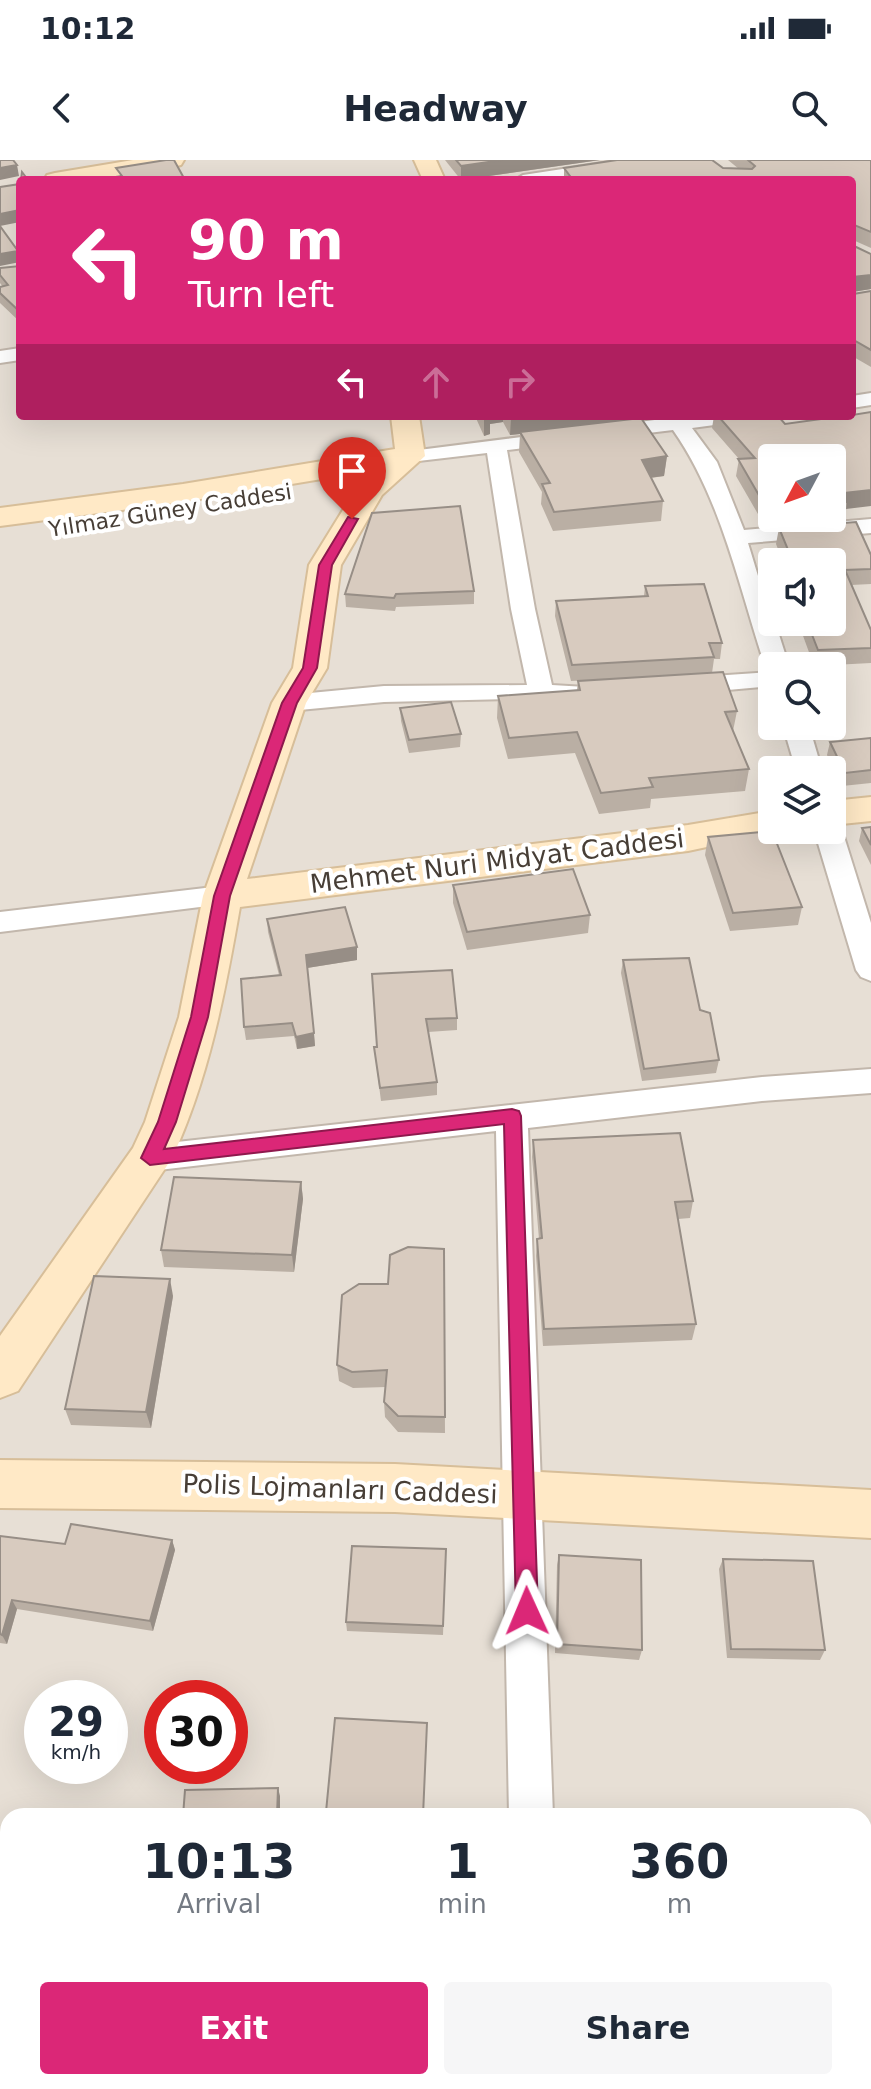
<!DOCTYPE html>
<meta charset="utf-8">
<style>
:root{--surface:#fff;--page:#f6f6f7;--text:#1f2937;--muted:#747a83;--accent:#db2777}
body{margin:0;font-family:"DejaVu Sans",sans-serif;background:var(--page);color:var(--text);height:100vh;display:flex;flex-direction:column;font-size:30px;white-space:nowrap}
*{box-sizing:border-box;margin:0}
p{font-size:26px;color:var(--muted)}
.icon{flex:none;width:44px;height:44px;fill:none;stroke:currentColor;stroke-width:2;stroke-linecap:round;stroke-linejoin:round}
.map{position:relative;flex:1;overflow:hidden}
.drawer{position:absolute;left:0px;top:1648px;width:872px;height:282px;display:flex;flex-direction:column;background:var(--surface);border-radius:24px 24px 0 0;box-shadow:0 8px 32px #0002}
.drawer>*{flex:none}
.guide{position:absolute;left:16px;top:16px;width:840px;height:244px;border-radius:8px;box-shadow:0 8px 32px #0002;background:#db2777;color:#fff;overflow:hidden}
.needle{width:52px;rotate:229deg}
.buttons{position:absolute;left:758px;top:284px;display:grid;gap:16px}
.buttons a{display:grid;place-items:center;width:88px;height:88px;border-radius:8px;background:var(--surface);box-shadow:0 8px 32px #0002;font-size:40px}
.speed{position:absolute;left:24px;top:1520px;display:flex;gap:16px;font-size:40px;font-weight:700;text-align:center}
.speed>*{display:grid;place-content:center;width:104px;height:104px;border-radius:50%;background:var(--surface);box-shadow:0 8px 32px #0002;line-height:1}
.speed small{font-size:20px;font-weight:400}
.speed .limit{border:12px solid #d22;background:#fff;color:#111}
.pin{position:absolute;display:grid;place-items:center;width:68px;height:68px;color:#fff;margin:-82px -34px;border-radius:50% 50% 50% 0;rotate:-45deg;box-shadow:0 0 8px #0007}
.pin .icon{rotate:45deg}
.me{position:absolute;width:88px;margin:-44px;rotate:359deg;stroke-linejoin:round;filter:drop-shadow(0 0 6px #0008)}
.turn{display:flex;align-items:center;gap:28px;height:168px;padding:0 40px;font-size:36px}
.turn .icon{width:104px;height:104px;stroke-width:2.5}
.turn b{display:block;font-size:56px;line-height:68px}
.lanes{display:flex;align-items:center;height:76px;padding:0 40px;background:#0003;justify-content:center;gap:40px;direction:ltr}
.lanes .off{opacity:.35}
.eta{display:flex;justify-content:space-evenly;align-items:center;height:136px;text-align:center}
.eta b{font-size:48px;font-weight:600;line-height:56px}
.cta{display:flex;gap:16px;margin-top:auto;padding:16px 40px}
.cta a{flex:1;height:92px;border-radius:8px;background:var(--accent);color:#fff;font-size:32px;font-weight:600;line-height:92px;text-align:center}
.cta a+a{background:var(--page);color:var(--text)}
.status{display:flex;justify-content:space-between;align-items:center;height:56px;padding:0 40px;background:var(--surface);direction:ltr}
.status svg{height:22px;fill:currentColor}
header{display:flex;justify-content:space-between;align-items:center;height:104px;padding:0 40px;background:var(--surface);font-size:36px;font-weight:600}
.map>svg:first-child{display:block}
.residential{fill:#e7dfd5;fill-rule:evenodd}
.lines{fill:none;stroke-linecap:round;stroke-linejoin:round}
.street-casing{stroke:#c2b7ac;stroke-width:4}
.secondary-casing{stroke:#d7be99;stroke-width:4}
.street{fill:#fff;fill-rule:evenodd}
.secondary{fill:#ffe9c6;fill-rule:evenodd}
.wall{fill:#baafa4;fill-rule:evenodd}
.shaded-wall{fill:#978e86}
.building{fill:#d8cbbf;stroke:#978e86;stroke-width:2}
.route{fill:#db2777;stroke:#8e194d;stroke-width:2}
.labels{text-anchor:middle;stroke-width:8;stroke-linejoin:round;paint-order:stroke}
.far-street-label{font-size:22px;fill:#473e36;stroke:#fff}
.street-label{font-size:26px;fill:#473e36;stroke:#fff}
</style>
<div class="status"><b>10:12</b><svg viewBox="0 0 49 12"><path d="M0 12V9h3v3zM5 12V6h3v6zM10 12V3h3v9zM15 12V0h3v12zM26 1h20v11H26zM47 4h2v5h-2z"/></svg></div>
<header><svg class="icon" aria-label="back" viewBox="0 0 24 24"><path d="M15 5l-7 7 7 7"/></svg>Headway<svg class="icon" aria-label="search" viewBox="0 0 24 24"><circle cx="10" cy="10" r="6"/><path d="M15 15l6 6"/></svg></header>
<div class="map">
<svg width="871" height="1929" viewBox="0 0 871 1929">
<rect width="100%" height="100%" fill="#f3eee7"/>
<path class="residential" d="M0,0H871V1929H0ZM20,20H852V256H20ZM772,298H832V358H772ZM772,402H832V462H772ZM772,506H832V566H772ZM772,610H832V670H772ZM42,1538H110V1606H42ZM162,1538H230V1606H162ZM8,1656H864V1922H8Z"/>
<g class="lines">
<defs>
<g id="street">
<polygon points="622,0 663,0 655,5 556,20 515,20 523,15"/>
<polygon points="20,188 20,200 0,203 0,191"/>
<polygon points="871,233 871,245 852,248 852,236"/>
<path d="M747,256L737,262L692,268L717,302L744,370L871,359V373L748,383L772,462H775L789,506H772V526L683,534L674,531L671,526L674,521L683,518L770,512L765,506C739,427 721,338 673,270L507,290L535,449L552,525L586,527L590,532L586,537L384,542L289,551L280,548L276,543L280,538L289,535L384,526L527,525L511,449L487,293L410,302L403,300L399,296L403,292L678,257Z"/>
<polygon points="783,566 809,566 822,610 796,610"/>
<polygon points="832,662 842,670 871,763 871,821 861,817 856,810 814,670 832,670"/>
<polygon points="222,726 232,729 236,736 232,743 0,772 0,752"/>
<polygon points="871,909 871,933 762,941 528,968 553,1656 509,1656 496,971 150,1011 138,1007 134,998 138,989 150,985 762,917"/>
<rect x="864" y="1785" width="7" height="46"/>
<polygon points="8,1822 8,1868 0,1869 0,1823"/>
<polygon points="518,1922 566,1922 567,1929 519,1929"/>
</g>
<g id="secondary">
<polygon points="133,0 184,0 181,5 173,7 95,20 44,20 47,15 55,13"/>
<polygon points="414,0 436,0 445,20 423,20"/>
<path d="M391,256H419L425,296L382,335L341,405L327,508L306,543L247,719L688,665L772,651V670H786L688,691L240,747C225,833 209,918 172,998L18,1231L0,1238V1176L133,988L145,962L179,857L203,736L272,543L293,508L309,405L359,324L376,310L183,342L0,366V348L183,324L395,289Z"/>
<polygon points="871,637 871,661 832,665 832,641"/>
<polygon points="0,1300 395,1304 871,1330 871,1378 395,1352 0,1348"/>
</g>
</defs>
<use href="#street" class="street-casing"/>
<use href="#secondary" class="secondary-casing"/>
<use href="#street" class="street"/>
<use href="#secondary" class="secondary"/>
</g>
<g class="wall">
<polygon points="445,0 600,0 461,20"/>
<polygon points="728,0 871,0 871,88 853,80 854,86 871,94 871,129 853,132 853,134 871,131 871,207 852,196 852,20 564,20 564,8 739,9"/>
<polygon points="20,106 20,162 0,143 0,127 3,127 0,123 0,108"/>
<path d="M871,252L844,358L769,365L767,360L762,361L736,316L739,299L712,268L714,256H778L785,264ZM772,298H832V358H772Z"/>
<polygon points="475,256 628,256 628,259 667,296 664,316 651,318 663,341 661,361 553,371 541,344 542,332 519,292 520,274 510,275 503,262 490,264 490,274 484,276"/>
<polygon points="779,368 871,395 871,424 851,425 871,470 871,503 814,506 798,462 832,462 832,402 783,402 776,384"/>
<polygon points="645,426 722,483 720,499 714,499 712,513 737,551 733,571 749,609 745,631 651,639 650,648 599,654 575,593 508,599 497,558 498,536 577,530 578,521 680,515 571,521 555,456 556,441 644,436"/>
<polygon points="474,431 474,444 396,447 395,451 346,447 345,434"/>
<polygon points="400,548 461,574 460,587 409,593 401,561"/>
<polygon points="871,578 871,623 842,626 827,595 830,582"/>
<polygon points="871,667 871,705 859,681 862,668"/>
<polygon points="708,677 802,747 798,765 730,771 705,695"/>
<polygon points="453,725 590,755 588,773 467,790 453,743"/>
<polygon points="267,759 357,800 307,808 315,886 297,889 294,876 246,880 244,867 279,815 268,772"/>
<polygon points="623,800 700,850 719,900 716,913 642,921 621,813"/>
<polygon points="452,810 457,858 457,870 428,872 437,922 437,935 381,941 374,887 377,887"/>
<polygon points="533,980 693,1041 690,1058 678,1059 696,1164 692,1180 543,1186 536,1096 537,1079 539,1079 532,997"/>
<polygon points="301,1022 303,1039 294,1112 164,1107 161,1090"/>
<polygon points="444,1089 445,1273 398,1272 385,1257 384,1242 386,1227 353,1228 339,1221 337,1205 388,1124"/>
<polygon points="173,1136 151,1268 71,1265 65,1249"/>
<polygon points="0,1376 65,1384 172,1380 175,1390 153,1471 17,1449 7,1484 0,1483"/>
<polygon points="446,1389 443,1475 347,1471 346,1462"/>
<polygon points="559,1395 642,1490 639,1500 555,1493 557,1405"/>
<polygon points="723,1399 825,1490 820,1500 727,1498 719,1409"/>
<polygon points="326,1652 424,1656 327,1656"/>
<polygon points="8,1660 8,1728 5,1728 0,1722 0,1713"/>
<polygon points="597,1922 744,1922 745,1929 598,1929"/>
</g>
<g class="shaded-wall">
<polygon points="502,0 600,0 461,20 461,6"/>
<polygon points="17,5 19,16 0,20 0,8"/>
<polygon points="20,50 20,62 0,66 0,54"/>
<polygon points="18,91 20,102 0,106 0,94"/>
<polygon points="871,115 871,129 852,132 853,117"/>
<polygon points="489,256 503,256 503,262 490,264 490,274 484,276 484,259"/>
<polygon points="537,256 628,256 628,260 520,272 520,274 510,275 511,259"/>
<polygon points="667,296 664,316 640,319 642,300"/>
<polygon points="871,330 871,346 846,349 847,342 843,333"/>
<polygon points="357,787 357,800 307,808 306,795"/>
<polygon points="314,873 315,886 297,889 296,877"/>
<polygon points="301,1022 303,1039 294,1112 292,1095"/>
<polygon points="170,1119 173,1136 151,1268 146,1252"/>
<polygon points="172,1380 175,1390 153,1471 150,1461"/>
<polygon points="12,1440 17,1449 7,1484 2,1475"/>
<polygon points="278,1628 280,1636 280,1656 277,1656"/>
</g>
<g class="building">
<polygon points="0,0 13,0 17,5 0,8"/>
<polygon points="166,0 174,0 185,20 96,20 122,16 116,8"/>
<polygon points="456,0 502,0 461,6"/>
<polygon points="617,0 712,0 723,8 752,9 755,6 748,0 871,0 871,72 852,64 854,86 871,94 871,115 853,117 853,134 871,131 871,190 852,179 852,20 573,20 564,8"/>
<polygon points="22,12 28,20 21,20"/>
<polygon points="20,24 20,50 0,54 0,27"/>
<polygon points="0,66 18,91 0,94"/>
<polygon points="20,106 20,152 0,133 0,127 8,125 0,115 0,108"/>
<polygon points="871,252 871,330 843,333 847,342 832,343 832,298 772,298 772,348 770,344 764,344 738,299 755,298 718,256 778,256 785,264 843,256 852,256 852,255"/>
<polygon points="509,256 537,256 511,259"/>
<polygon points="641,258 667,296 642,300 663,341 554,352 542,324 550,323 520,272"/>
<polygon points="460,346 474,431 396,434 394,438 345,434 372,353"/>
<polygon points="856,362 871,395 871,409 845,410 871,470 871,488 818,490 807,462 832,462 832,402 793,402 779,368"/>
<polygon points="704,424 722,483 709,483 714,497 572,505 556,441 648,436 645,426"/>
<polygon points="723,512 737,551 725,552 749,609 649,618 653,627 601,633 577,572 509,578 498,536 580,530 578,521"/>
<polygon points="451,542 461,574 409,580 400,548"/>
<polygon points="871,578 871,610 845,613 830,582"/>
<polygon points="871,667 871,685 862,668"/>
<polygon points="772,671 802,747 733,753 708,677"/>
<polygon points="573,709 590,755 467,772 453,725"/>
<polygon points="345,747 357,787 306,795 314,873 296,877 292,863 244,867 241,819 281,815 267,759"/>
<polygon points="689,798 700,850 710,853 719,900 644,909 623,800"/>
<polygon points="452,810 457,858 426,859 437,922 380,928 374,887 377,887 372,814"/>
<polygon points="680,973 693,1041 675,1042 696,1164 544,1169 537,1079 542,1078 533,980"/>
<polygon points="174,1017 301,1022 292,1095 161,1090"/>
<polygon points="408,1087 444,1089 445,1257 398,1256 384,1242 387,1210 352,1212 337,1205 342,1135 359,1124 388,1124 390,1095"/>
<polygon points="94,1116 170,1119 146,1252 65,1249"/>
<polygon points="71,1364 172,1380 150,1461 12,1440 2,1475 0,1474 0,1376 65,1384"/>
<polygon points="352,1386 446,1389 443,1466 346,1462"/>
<polygon points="559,1395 641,1400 642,1490 557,1484"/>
<polygon points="723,1399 813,1401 825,1490 731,1489"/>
<polygon points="335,1558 427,1563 423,1656 396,1656 326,1652"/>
<polygon points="278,1628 277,1656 183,1656 185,1630"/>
<polygon points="8,1660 8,1721 0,1721 0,1713"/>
<polygon points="601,1922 744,1922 745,1929 602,1929"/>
</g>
<polygon class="route" points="348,357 358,359 332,405 317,508 297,543 230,736 208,857 176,962 164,989 512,949 519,951 521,956 538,1451 535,1459 527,1462 519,1459 516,1451 504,964 150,1005 141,998 158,962 191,857 214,736 282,543 303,508 319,405"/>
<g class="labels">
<g class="far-street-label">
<text transform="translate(170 350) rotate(-9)" y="8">Yılmaz Güney Caddesi</text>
</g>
<g class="street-label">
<text transform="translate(497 701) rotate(-7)" y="9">Mehmet Nuri Midyat Caddesi</text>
<text transform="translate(340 1329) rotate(2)" y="9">Polis Lojmanları Caddesi</text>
</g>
</g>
</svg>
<div class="buttons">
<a><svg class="needle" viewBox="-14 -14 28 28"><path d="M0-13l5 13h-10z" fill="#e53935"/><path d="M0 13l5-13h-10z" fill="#747a83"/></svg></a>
<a><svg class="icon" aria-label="sound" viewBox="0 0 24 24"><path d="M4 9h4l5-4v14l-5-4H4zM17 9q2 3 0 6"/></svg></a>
<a><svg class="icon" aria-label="search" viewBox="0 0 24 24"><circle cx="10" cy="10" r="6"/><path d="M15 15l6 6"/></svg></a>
<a><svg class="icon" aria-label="layers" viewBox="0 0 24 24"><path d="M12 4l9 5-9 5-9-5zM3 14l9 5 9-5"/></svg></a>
</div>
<div class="speed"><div>29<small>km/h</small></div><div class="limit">30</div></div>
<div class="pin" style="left:352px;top:359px;background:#d93025"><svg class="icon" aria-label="arrive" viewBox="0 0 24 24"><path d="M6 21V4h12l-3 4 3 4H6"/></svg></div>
<svg class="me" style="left:527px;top:1451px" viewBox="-20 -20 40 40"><path d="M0-17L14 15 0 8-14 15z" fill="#db2777" stroke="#fff" stroke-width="4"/></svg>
<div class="guide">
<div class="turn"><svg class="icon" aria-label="left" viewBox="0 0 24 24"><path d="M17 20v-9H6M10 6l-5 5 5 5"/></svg><div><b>90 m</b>Turn left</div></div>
<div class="lanes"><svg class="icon" aria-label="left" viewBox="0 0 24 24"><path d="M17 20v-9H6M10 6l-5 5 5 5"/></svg><svg class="icon off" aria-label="ahead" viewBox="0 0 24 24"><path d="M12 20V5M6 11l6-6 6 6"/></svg><svg class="icon off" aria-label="right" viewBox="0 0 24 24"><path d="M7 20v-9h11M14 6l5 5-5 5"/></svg></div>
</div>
<section class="drawer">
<div class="eta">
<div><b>10:13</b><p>Arrival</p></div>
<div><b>1</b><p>min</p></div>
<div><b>360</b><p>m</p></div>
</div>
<div class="cta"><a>Exit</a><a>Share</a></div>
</section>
</div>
